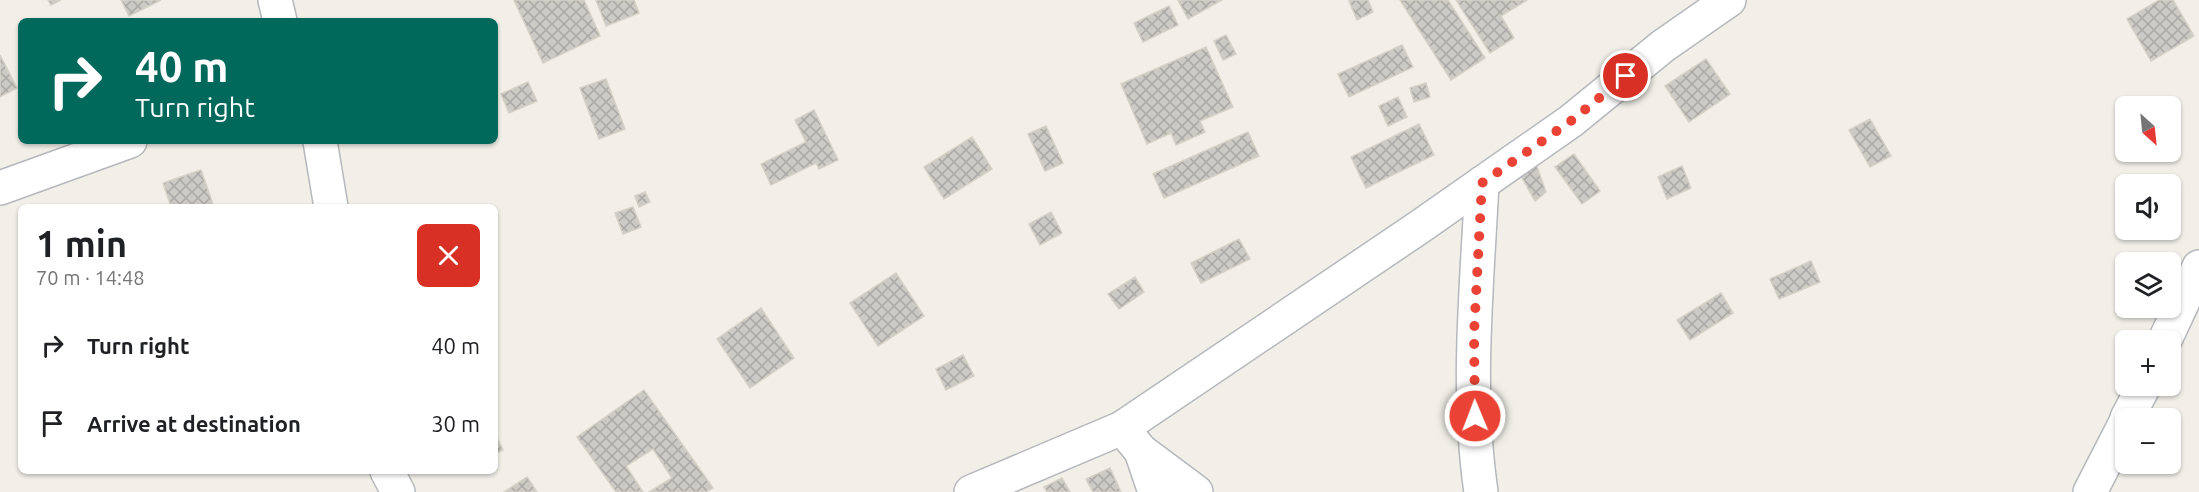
<!DOCTYPE html>
<meta charset="utf-8">
<style>
:root{--surface:#fff;--page:#f2f2f2;--text:#202124;--muted:#757577}
body{margin:0;font-family:Ubuntu,sans-serif;background:var(--page);color:var(--text);height:100vh;display:flex;flex-direction:column;font-size:22px;white-space:nowrap}
*{box-sizing:border-box;margin:0}
p{font-size:20px;color:var(--muted)}
.icon{flex:none;width:33px;height:33px;fill:none;stroke:currentColor;stroke-width:2;stroke-linecap:round;stroke-linejoin:round}
.map{position:relative;flex:1;overflow:hidden}
.drawer{position:absolute;left:18px;top:204px;width:480px;height:270px;display:flex;flex-direction:column;background:var(--surface);border-radius:9px;box-shadow:0 2px 4px #0004}
.drawer>*{flex:none}
.top-card{position:absolute;left:18px;top:18px;width:480px;height:126px;border-radius:9px;box-shadow:0 2px 4px #0004;background:#00695c;color:#fff;overflow:hidden}
.needle{width:39px;rotate:153deg}
.buttons{position:absolute;left:2115px;top:96px;display:grid;gap:12px}
.buttons a{display:grid;place-items:center;width:66px;height:66px;border-radius:9px;background:var(--surface);box-shadow:0 2px 4px #0004;font-size:30px}
.pin{position:absolute;display:grid;place-items:center;width:51px;height:51px;color:#fff;margin:-26px;border:3px solid #fff;border-radius:50%;box-shadow:0 2px 6px #0007}
.me{position:absolute;width:66px;margin:-33px;rotate:359deg;stroke-linejoin:round;filter:drop-shadow(0 0 4px #0008)}
.turn{display:flex;align-items:center;gap:21px;height:126px;padding:0 18px;font-size:27px}
.turn .icon{width:78px;height:78px;stroke-width:2.5}
.turn b{display:block;font-size:42px;line-height:51px}
.round{display:grid;place-items:center;flex:none;width:63px;height:63px;border-radius:9px;background:var(--page)}
.overview{display:flex;align-items:center;justify-content:space-between;height:102px;padding:0 18px}
h1{font-size:36px;font-weight:700;line-height:45px}
ul{padding:0;list-style:none}
li{display:flex;align-items:center;gap:18px;height:78px;padding:0 18px}
li div{flex:1}
li b{display:block;font-size:22px}
li em{font-style:normal}
.map>svg:first-child{display:block}
.building{fill:url(#building-cross-hatch);stroke:#d6d1c6;stroke-width:1.5}
.lines{fill:none;stroke-linecap:round;stroke-linejoin:round}
.minor-casing{stroke:#b5b8bc;stroke-width:36}
.minor{stroke:#fff;stroke-width:33}
.route{stroke:#ea4335;stroke-width:10;stroke-dasharray:0 18}
</style>
<div class="map">
<svg width="2199" height="492" viewBox="0 0 2199 492">
<defs>
<pattern id="building-cross-hatch" width="8" height="8" patternUnits="userSpaceOnUse" patternTransform="scale(1.5)"><rect width="8" height="8" fill="#cccac5"/><path d="M0 0l8 8M0 8l8-8" fill="none" stroke="#a9a8a4"/></pattern>
</defs>
<rect width="100%" height="100%" fill="#f1efe8"/>
<g class="building">
<polygon points="48,0 61,0 51,5"/>
<polygon points="121,0 161,0 129,16"/>
<polygon points="514,0 584,0 600,36 543,63"/>
<polygon points="596,0 634,0 639,13 606,26"/>
<polygon points="1178,0 1222,0 1188,19"/>
<polygon points="1352,0 1368,0 1373,12 1357,20 1349,1"/>
<polygon points="1400,0 1448,0 1485,58 1451,80"/>
<polygon points="1456,0 1527,0 1501,16 1514,38 1490,53"/>
<polygon points="2159,0 2173,0 2194,36 2151,61 2127,19"/>
<polygon points="1169,6 1178,25 1143,42 1134,23"/>
<polygon points="1226,35 1236,54 1223,60 1214,41"/>
<polygon points="1402,45 1413,67 1349,97 1338,74"/>
<polygon points="1206,47 1233,107 1200,121 1205,132 1176,145 1171,133 1147,144 1121,84"/>
<polygon points="0,55 17,88 0,97"/>
<polygon points="1706,59 1730,94 1689,122 1665,86"/>
<polygon points="606,79 625,129 599,139 580,88"/>
<polygon points="528,82 537,101 509,113 501,94"/>
<polygon points="1426,83 1430,97 1414,102 1410,88"/>
<polygon points="1398,97 1407,117 1388,126 1379,106"/>
<polygon points="814,110 838,160 819,169 816,163 771,185 761,164 806,142 795,120"/>
<polygon points="1870,119 1891,156 1870,167 1849,130"/>
<polygon points="1419,124 1434,155 1366,188 1351,157"/>
<polygon points="1046,126 1063,163 1045,171 1028,134"/>
<polygon points="1248,132 1259,156 1164,198 1153,174"/>
<polygon points="972,137 992,169 944,199 924,167"/>
<polygon points="1574,154 1600,191 1582,204 1555,167"/>
<polygon points="1536,164 1546,192 1535,201 1521,176"/>
<polygon points="1682,166 1691,188 1667,199 1658,177"/>
<polygon points="201,170 214,207 171,207 163,183"/>
<polygon points="645,192 650,202 639,207 635,196"/>
<polygon points="633,207 641,227 623,234 615,213"/>
<polygon points="1051,212 1062,233 1040,245 1029,224"/>
<polygon points="1239,239 1250,259 1201,283 1191,263"/>
<polygon points="1811,261 1820,282 1779,299 1770,279"/>
<polygon points="896,273 924,316 878,346 850,303"/>
<polygon points="1135,277 1144,292 1119,309 1108,294"/>
<polygon points="1721,293 1733,313 1690,340 1677,320"/>
<polygon points="761,308 794,358 750,388 717,339"/>
<polygon points="963,355 974,376 946,390 936,369"/>
<polygon points="644,390 713,488 706,492 649,492 672,478 653,449 626,466 643,492 616,492 577,437"/>
<polygon points="496,436 503,450 495,454 495,437"/>
<polygon points="1110,468 1121,492 1093,492 1086,479"/>
<polygon points="527,477 537,492 504,492"/>
<polygon points="1062,478 1070,492 1047,492 1044,487"/>
</g>
<g class="lines">
<defs>
<g id="minor">
<polyline points="275,0 280,21"/>
<polyline points="320,141 331,207"/>
<polyline points="0,188 130,141"/>
<polyline points="2165,340 2199,267"/>
<polyline points="2127,418 2144,386"/>
<polyline points="1122,428 1141,451 1155,492"/>
<polyline points="1141,451 1196,492"/>
<polyline points="387,471 398,492"/>
<polyline points="971,492 1122,428 1418,228 1571,121 1663,46 1729,0"/>
<path d="M1481,492C1466,390 1477,285 1482,183"/>
<polyline points="2090,492 2126,422"/>
</g>
</defs>
<use href="#minor" class="minor-casing"/>
<use href="#minor" class="minor"/>
</g>
<g class="lines">
<polyline class="route" points="1475,416 1474,334 1482,183 1571,121 1626,76"/>
</g>
</svg>
<div class="buttons">
<a><svg class="needle" viewBox="-14 -14 28 28"><path d="M0-13l5 13h-10z" fill="#e53935"/><path d="M0 13l5-13h-10z" fill="#757577"/></svg></a>
<a><svg class="icon" aria-label="sound" viewBox="0 0 24 24"><path d="M4 9h4l5-4v14l-5-4H4zM17 9q2 3 0 6"/></svg></a>
<a><svg class="icon" aria-label="layers" viewBox="0 0 24 24"><path d="M12 4l9 5-9 5-9-5zM3 14l9 5 9-5"/></svg></a>
<a>+</a>
<a>−</a>
</div>
<div class="pin" style="left:1626px;top:76px;background:#d93025"><svg class="icon" aria-label="arrive" viewBox="0 0 24 24"><path d="M6 21V4h12l-3 4 3 4H6"/></svg></div>
<svg class="me" style="left:1475px;top:416px" viewBox="-20 -20 40 40"><circle r="17" fill="#ea4335" stroke="#fff" stroke-width="3"/><path d="M0-11L8 9 0 5-8 9z" fill="#fff"/></svg>
<div class="top-card">
<div class="turn"><svg class="icon" aria-label="right" viewBox="0 0 24 24"><path d="M7 20v-9h11M14 6l5 5-5 5"/></svg><div><b>40 m</b>Turn right</div></div>
</div>
<section class="drawer">
<div class="overview"><div><h1>1 min</h1><p>70 m · 14:48</p></div><a class="round" style="background:#d93025;color:#fff"><svg class="icon" aria-label="close" viewBox="0 0 24 24"><path d="M6 6l12 12M18 6L6 18"/></svg></a></div>
<ul>
<li><svg class="icon" aria-label="right" viewBox="0 0 24 24"><path d="M7 20v-9h11M14 6l5 5-5 5"/></svg><div><b>Turn right</b></div><em>40 m</em></li>
<li><svg class="icon" aria-label="arrive" viewBox="0 0 24 24"><path d="M6 21V4h12l-3 4 3 4H6"/></svg><div><b>Arrive at destination</b></div><em>30 m</em></li>
</ul>
</section>
</div>
